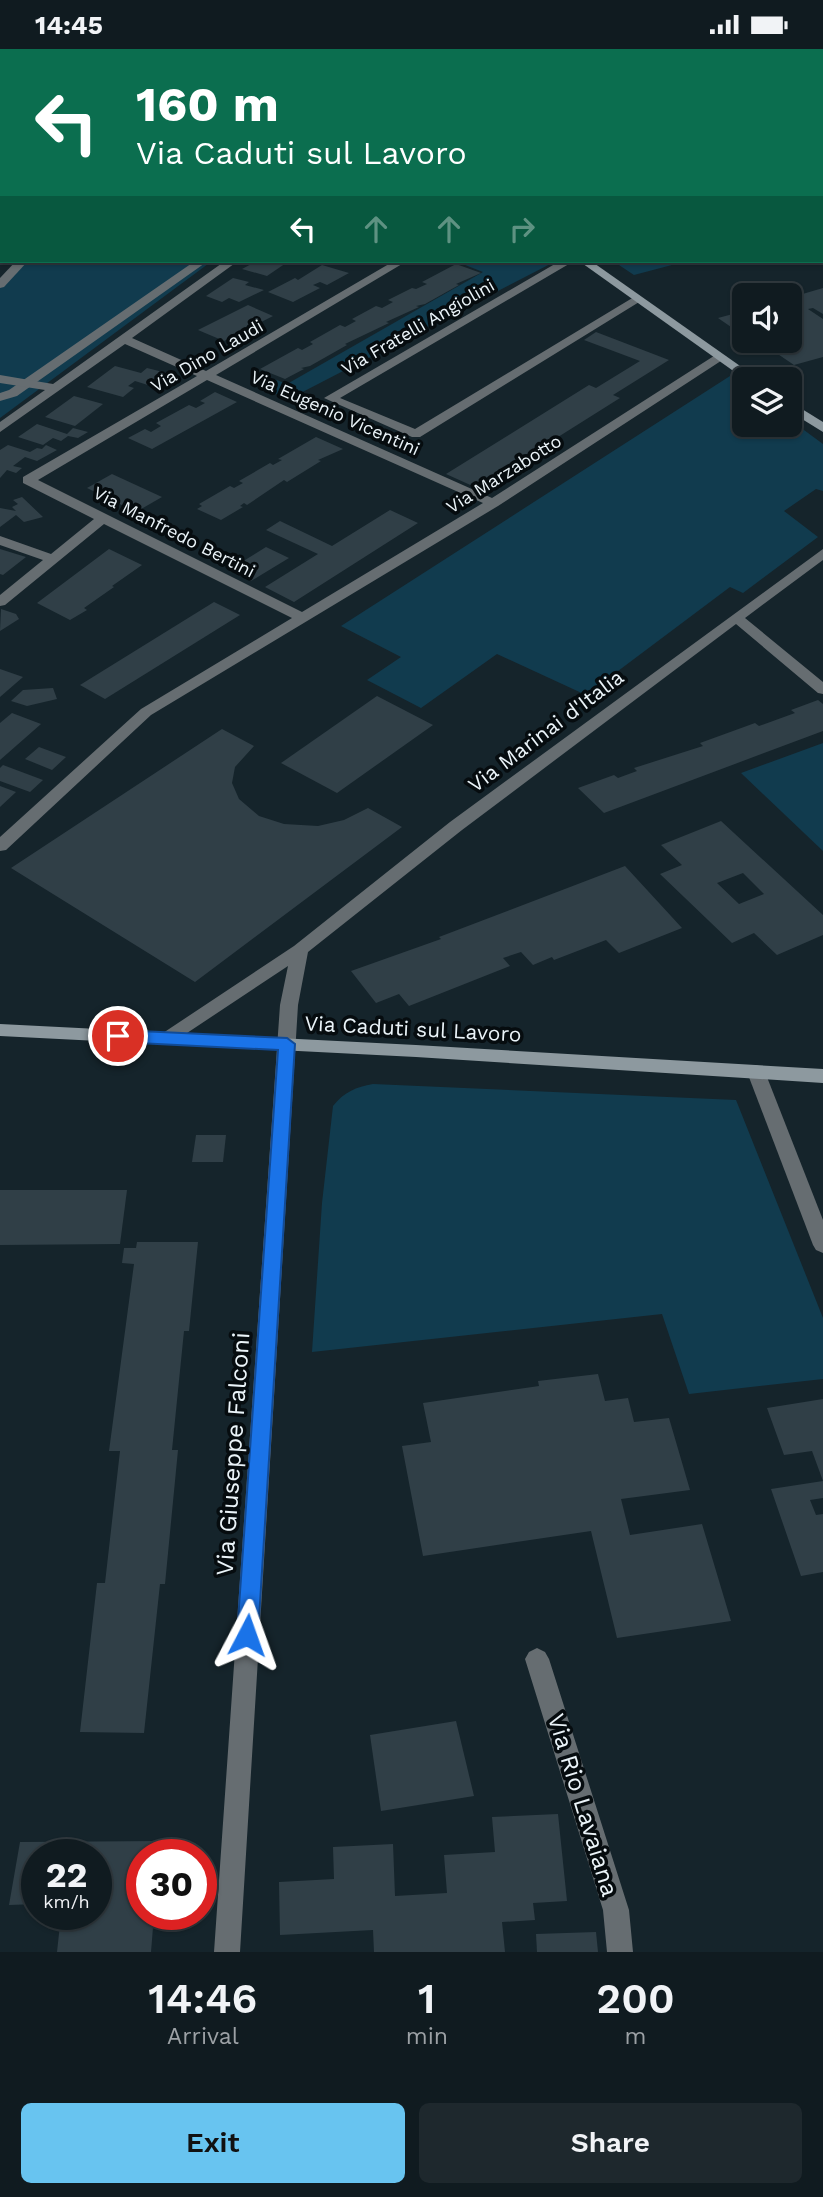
<!DOCTYPE html>
<style>
:root{--surface:#101b20;--page:#1e282d;--text:#f1f3f6;--muted:#9ca1a5;--line:#30393e;--accent:#68c4f0}
body{margin:0;font-family:"Work Sans",sans-serif;background:var(--page);color:var(--text);height:100vh;display:flex;flex-direction:column;font-size:26px;white-space:nowrap}
*{box-sizing:border-box;margin:0}
p{font-size:23px;color:var(--muted)}
.icon{flex:none;width:38px;height:38px;fill:none;stroke:currentColor;stroke-width:2;stroke-linecap:round;stroke-linejoin:round}
.map{position:relative;height:1903px;overflow:hidden}
.sheet{display:flex;flex-direction:column;background:var(--surface);flex:1}
.sheet>*{flex:none}
.guide{position:absolute;left:0px;top:0px;width:824px;height:214px;box-shadow:0 2px 5px #0004,0 0 0 2px var(--line);background:#0b6e4f;color:#fff;overflow:hidden}
.fabs{position:absolute;left:732px;top:234px;display:grid;gap:14px}
.fabs a{display:grid;place-items:center;width:70px;height:70px;border-radius:10px;background:var(--surface);box-shadow:0 2px 5px #0004,0 0 0 2px var(--line);font-size:35px}
.speed{position:absolute;left:21px;top:1790px;display:flex;gap:14px;font-size:35px;font-weight:700;text-align:center}
.speed>*{display:grid;place-content:center;width:91px;height:91px;border-radius:50%;background:var(--surface);box-shadow:0 2px 5px #0004,0 0 0 2px var(--line);line-height:1}
.speed small{font-size:18px;font-weight:400}
.speed .limit{border:10px solid #d22;background:#fff;color:#111}
.pin{position:absolute;display:grid;place-items:center;width:60px;height:60px;color:#fff;margin:-30px;border:4px solid #fff;border-radius:50%;box-shadow:0 2px 7px #0007}
.me{position:absolute;width:77px;margin:-38px;rotate:4deg;stroke-linejoin:round;filter:drop-shadow(0 0 5px #0008)}
.turn{display:flex;align-items:center;gap:24px;height:147px;padding:0 21px;font-size:32px}
.turn .icon{width:91px;height:91px;stroke-width:2.5}
.turn b{display:block;font-size:49px;line-height:60px}
.lanes{display:flex;align-items:center;height:66px;padding:0 21px;background:#0003;justify-content:center;gap:35px;direction:ltr}
.lanes .off{opacity:.35}
.eta{display:flex;justify-content:space-evenly;align-items:center;height:119px;text-align:center}
.eta b{font-size:42px;font-weight:600;line-height:49px}
.primary-button{display:flex;gap:14px;margin-top:auto;padding:14px 21px}
.primary-button a{flex:1;height:80px;border-radius:10px;background:var(--accent);color:#111;font-size:28px;font-weight:600;line-height:80px;text-align:center}
.primary-button a+a{background:var(--page);color:var(--text)}
.status{display:flex;justify-content:space-between;align-items:center;height:49px;padding:0 35px;background:var(--surface);direction:ltr}
.status svg{height:19px;fill:currentColor}
.map>svg:first-child{display:block}
.green{fill:#113b4e}
.building{fill:#303f47;fill-rule:evenodd}
.lines{fill:none;stroke-linecap:round;stroke-linejoin:round}
.pedestrian{fill:#666d71;fill-rule:evenodd}
.minor{fill:#666d71;fill-rule:evenodd}
.tertiary{fill:#666d71;fill-rule:evenodd}
.secondary{fill:#8d999f;fill-rule:evenodd}
.route{fill:#1a73e8;stroke:#114b97;stroke-width:2}
.labels{text-anchor:middle;stroke-width:7;stroke-linejoin:round;paint-order:stroke}
.far-street-label{font-size:18px;fill:#ebf4f9;stroke:#060c0f}
.street-label{font-size:21px;fill:#ebf4f9;stroke:#060c0f}
.near-street-label{font-size:24px;fill:#ebf4f9;stroke:#060c0f}
</style>
<div class="status"><b>14:45</b><svg viewBox="0 0 49 12"><path d="M0 12V9h3v3zM5 12V6h3v6zM10 12V3h3v9zM15 12V0h3v12zM26 1h20v11H26zM47 4h2v5h-2z"/></svg></div>
<div class="map">
<svg width="823" height="1903" viewBox="0 0 823 1903">
<rect width="100%" height="100%" fill="#15242b"/>
<g class="green">
<polygon points="22,212 212,212 0,369 0,236"/>
<polygon points="455,212 556,212 289,350 255,336 269,328 287,335 483,223"/>
<polygon points="613,212 687,212 634,226"/>
<polygon points="730,327 744,337 744,376 789,376 789,370 823,395 823,442 816,440 784,462 818,488 743,544 730,538 586,646 497,605 421,659 367,631 401,608 341,577"/>
<polygon points="823,694 823,802 741,724"/>
<path d="M373,1035L736,1051L823,1269V1330L689,1345L662,1265L312,1303L322,1154L333,1057C344,1043 356,1038 373,1035Z"/>
</g>
<g class="building">
<polygon points="257,212 289,212 267,227 242,220"/>
<polygon points="456,215 481,224 456,235 459,236 425,255 416,257 419,258 386,273 389,274 345,295 347,296 310,317 301,319 304,320 285,330 260,320 298,299 302,301 313,295 310,293 340,276 345,278 356,272 352,270 376,257 382,259 393,253 388,251 412,239 416,240 427,235 422,233"/>
<polygon points="322,216 349,224 327,236 320,233 313,236 320,239 293,253 268,243 295,229 298,231"/>
<polygon points="233,229 249,233 245,236 264,241 239,253 229,249 222,253 206,247"/>
<polygon points="823,239 823,265 813,259 808,260 823,270 823,308 794,316 763,295 758,297 752,292 789,292 789,249"/>
<polygon points="248,256 273,267 224,292 198,281"/>
<polygon points="744,262 744,287 718,269"/>
<polygon points="596,283 669,311 613,346 620,349 477,439 446,425 589,336 596,339 640,312 584,291"/>
<polygon points="115,317 141,324 147,319 167,324 151,337 135,332 128,337 134,339 123,348 87,338"/>
<polygon points="215,343 237,353 152,400 128,389 145,380 151,383 161,377 156,374 189,356 196,359 205,354 200,352"/>
<polygon points="74,347 103,355 75,377 45,368"/>
<polygon points="37,375 67,385 73,379 88,383 78,389 68,387 61,392 53,389 43,396 18,388"/>
<polygon points="316,388 343,400 318,411 321,412 287,433 284,431 247,456 244,454 240,457 243,458 221,471 197,460 202,457 199,455 230,437 234,439 243,434 239,432 270,414 273,416 282,411 278,410"/>
<polygon points="8,396 30,403 37,399 42,400 46,396 57,401 37,412 25,408 13,417 22,419 16,424 7,421 0,429 0,401"/>
<polygon points="112,425 162,448 136,463 87,439"/>
<polygon points="22,448 43,468 24,473 16,466 0,478 0,459 16,462 12,458 18,455 13,451"/>
<polygon points="390,461 418,474 294,553 265,538 318,505 266,481 280,472 332,497"/>
<polygon points="266,498 289,509 251,532 229,521"/>
<polygon points="0,500 26,508 3,526 0,525"/>
<polygon points="109,500 142,516 112,537 114,538 84,559 87,561 70,571 37,554"/>
<polygon points="214,553 240,566 105,650 80,636"/>
<polygon points="1,560 16,565 19,570 0,582"/>
<polygon points="0,620 23,628 0,648"/>
<polygon points="53,639 57,650 27,657 11,652 23,641"/>
<polygon points="377,647 433,676 337,744 281,714"/>
<polygon points="818,651 823,655 823,682 604,764 578,739 614,726 618,729 637,722 634,719 703,697 700,694 755,674 759,677 795,664 791,661"/>
<polygon points="12,664 41,675 0,711 0,674"/>
<polygon points="222,680 254,697 235,718 232,734 239,750 259,767 284,775 318,777 344,771 368,759 402,778 195,933 11,819"/>
<polygon points="39,698 66,708 52,721 25,710"/>
<polygon points="3,716 43,731 30,743 0,732 0,719"/>
<polygon points="0,737 16,743 0,758"/>
<path d="M721,772L823,866V886L777,906L754,884L732,894L660,825L682,816L661,796ZM743,824L764,845L739,855L717,834Z"/>
<polygon points="625,817 682,879 619,904 606,891 554,911 552,908 533,916 521,903 503,909 510,917 409,957 399,945 376,954 351,922 441,890 439,888"/>
<polygon points="196,1086 226,1086 223,1113 192,1113"/>
<polygon points="0,1141 127,1141 120,1195 0,1196"/>
<polygon points="137,1193 198,1193 189,1282 184,1282 172,1401 178,1401 165,1535 160,1535 144,1684 80,1683 97,1534 105,1534 120,1402 109,1402 134,1215 122,1214 124,1199 136,1199"/>
<polygon points="598,1325 605,1352 628,1349 634,1373 669,1369 690,1441 621,1450 630,1486 702,1475 731,1572 617,1589 591,1482 423,1507 402,1397 431,1393 423,1354 539,1337 538,1332"/>
<polygon points="823,1350 823,1449 810,1451 816,1466 823,1465 823,1523 801,1527 771,1440 823,1432 812,1402 784,1406 767,1359"/>
<polygon points="456,1672 474,1747 381,1762 370,1686"/>
<polygon points="558,1765 567,1852 533,1854 535,1871 502,1873 505,1903 374,1903 373,1881 280,1886 279,1833 334,1830 333,1798 393,1795 395,1847 447,1844 444,1806 495,1803 492,1768"/>
<polygon points="163,1792 161,1806 142,1806 142,1866 154,1866 151,1903 57,1903 61,1866 96,1866 96,1806 37,1806 37,1855 9,1856 20,1793"/>
<polygon points="596,1883 598,1903 537,1903 536,1885"/>
</g>
<g class="lines">
<polygon class="pedestrian" points="195,212 208,212 17,347 0,352 0,344 9,341"/>
<g class="minor">
<polygon points="386,0 399,0 401,2 388,2"/>
<polygon points="413,0 424,0 411,2"/>
<polygon points="823,13 823,20 822,20 822,13"/>
<rect x="0" y="80" width="2" height="6"/>
<rect x="822" y="150" width="1" height="6"/>
<rect x="0" y="157" width="2" height="6"/>
<rect x="822" y="197" width="1" height="6"/>
<polygon points="16,212 28,212 4,238 0,239 0,229"/>
<path d="M225,212H238L132,289L206,322L394,212H407L216,326L492,449L717,305L727,308L498,457L151,666L6,801L0,802V788L141,660L292,569L104,475L5,556L0,557V546L43,511L0,496V487L51,505L94,470L23,434V428L197,327L125,295L0,383V373L45,341L0,334V326L53,335ZM207,331L483,454L302,563L38,431Z"/>
<polygon points="560,212 574,212 340,349 415,380 634,248 644,250 420,388 412,388 324,349"/>
<polygon points="823,500 823,511 745,569 823,633 823,645 818,644 736,575 462,781 308,903 298,956 240,1903 214,1903 280,956 288,917 175,992 163,992 160,988 163,984 294,897 450,773"/>
<polygon points="756,1016 762,1018 765,1023 823,1171 823,1204 816,1201 813,1196 747,1023 750,1018"/>
<polygon points="537,1599 545,1603 549,1610 629,1861 633,1903 607,1903 603,1861 525,1610 529,1603"/>
</g>
<polygon class="tertiary" points="683,0 693,0 681,2"/>
<g class="secondary">
<polygon points="165,0 183,0 185,2 167,2"/>
<polygon points="579,212 591,212 760,331 746,331"/>
<polygon points="789,352 823,373 823,383 789,362"/>
<polygon points="0,975 416,996 823,1020 823,1034 416,1008 0,987"/>
</g>
</g>
<polygon class="route" points="118,981 287,989 295,995 258,1586 255,1593 247,1596 240,1593 237,1586 278,1001 118,993 110,987"/>
<g class="labels">
<g class="far-street-label">
<text transform="translate(418 278) rotate(-30)" y="6">Via Fratelli Angiolini</text>
<text transform="translate(207 307) rotate(-30)" y="6">Via Dino Laudi</text>
<text transform="translate(335 364) rotate(24)" y="6">Via Eugenio Vicentini</text>
<text transform="translate(504 425) rotate(-32)" y="6">Via Marzabotto</text>
<text transform="translate(174 483) rotate(27)" y="6">Via Manfredo Bertini</text>
</g>
<g class="street-label">
<text transform="translate(546 682) rotate(-37)" y="7">Via Marinai d'Italia</text>
<text transform="translate(413 980) rotate(3)" y="7">Via Caduti sul Lavoro</text>
</g>
<g class="near-street-label">
<text transform="translate(233 1405) rotate(-86)" y="8">Via Giuseppe Falconi</text>
<text transform="translate(583 1756) rotate(73)" y="8">Via Rio Lavaiana</text>
</g>
</g>
</svg>
<div class="fabs">
<a><svg class="icon" aria-label="sound" viewBox="0 0 24 24"><path d="M4 9h4l5-4v14l-5-4H4zM17 9q2 3 0 6"/></svg></a>
<a><svg class="icon" aria-label="layers" viewBox="0 0 24 24"><path d="M12 4l9 5-9 5-9-5zM3 14l9 5 9-5"/></svg></a>
</div>
<div class="speed"><div>22<small>km/h</small></div><div class="limit">30</div></div>
<div class="pin" style="left:118px;top:987px;background:#d93025"><svg class="icon" aria-label="arrive" viewBox="0 0 24 24"><path d="M6 21V4h12l-3 4 3 4H6"/></svg></div>
<svg class="me" style="left:247px;top:1586px" viewBox="-20 -20 40 40"><path d="M0-17L14 15 0 8-14 15z" fill="#1a73e8" stroke="#fff" stroke-width="4"/></svg>
<div class="guide">
<div class="turn"><svg class="icon" aria-label="left" viewBox="0 0 24 24"><path d="M17 20v-9H6M10 6l-5 5 5 5"/></svg><div><b>160 m</b>Via Caduti sul Lavoro</div></div>
<div class="lanes"><svg class="icon" aria-label="left" viewBox="0 0 24 24"><path d="M17 20v-9H6M10 6l-5 5 5 5"/></svg><svg class="icon off" aria-label="ahead" viewBox="0 0 24 24"><path d="M12 20V5M6 11l6-6 6 6"/></svg><svg class="icon off" aria-label="ahead" viewBox="0 0 24 24"><path d="M12 20V5M6 11l6-6 6 6"/></svg><svg class="icon off" aria-label="right" viewBox="0 0 24 24"><path d="M7 20v-9h11M14 6l5 5-5 5"/></svg></div>
</div>
</div>
<section class="sheet">
<div class="eta">
<div><b>14:46</b><p>Arrival</p></div>
<div><b>1</b><p>min</p></div>
<div><b>200</b><p>m</p></div>
</div>
<div class="primary-button"><a>Exit</a><a>Share</a></div>
</section>
